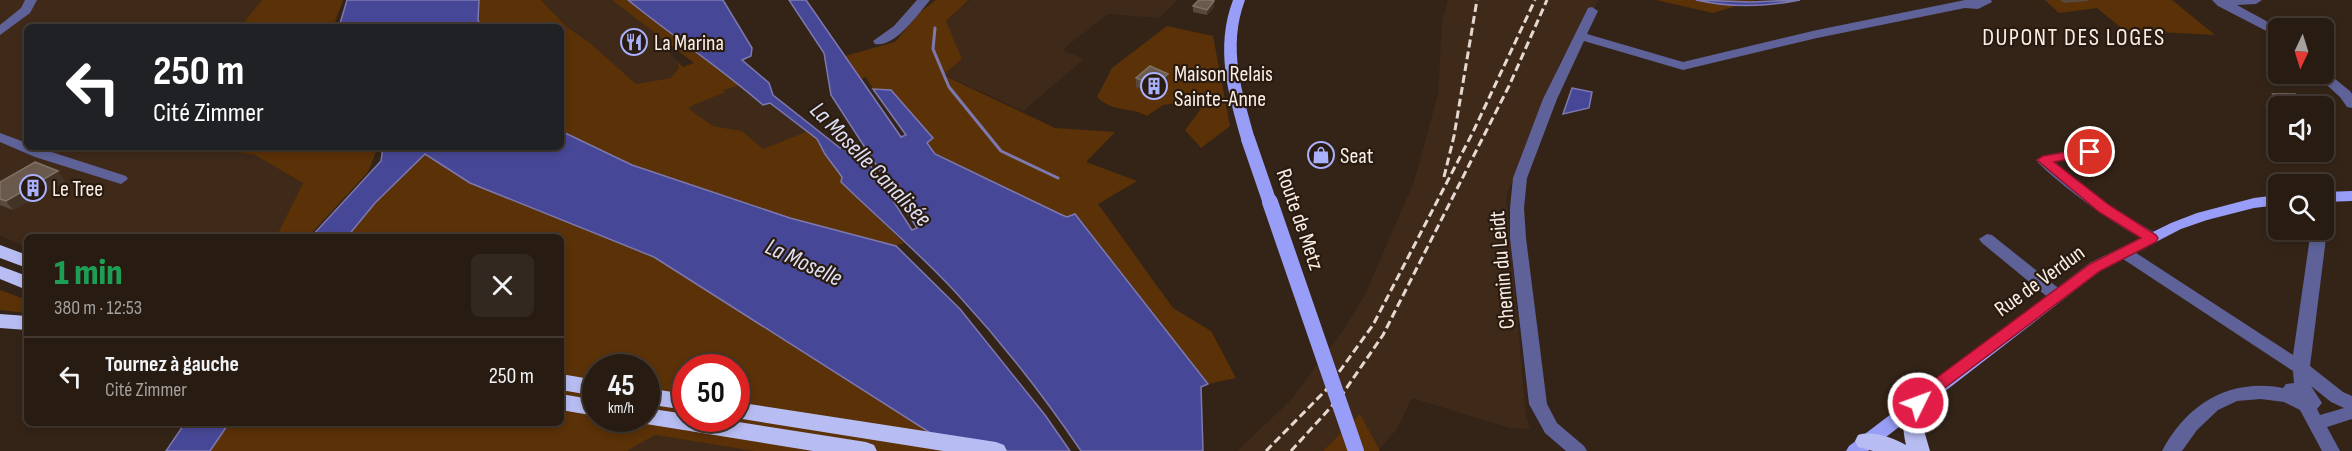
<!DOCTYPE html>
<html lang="fr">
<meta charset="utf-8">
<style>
:root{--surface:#271b12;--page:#332820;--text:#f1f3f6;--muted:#a4a19f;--line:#433932}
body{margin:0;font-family:"Sofia Sans Condensed",sans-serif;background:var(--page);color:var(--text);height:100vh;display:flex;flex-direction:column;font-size:22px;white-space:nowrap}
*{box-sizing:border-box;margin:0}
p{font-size:20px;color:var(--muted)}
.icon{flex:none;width:33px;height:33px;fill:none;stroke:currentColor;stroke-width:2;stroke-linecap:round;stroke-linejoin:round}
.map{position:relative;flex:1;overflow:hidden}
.details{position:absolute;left:24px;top:234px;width:540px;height:192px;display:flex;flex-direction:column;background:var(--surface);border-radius:9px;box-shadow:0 3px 9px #0003,0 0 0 2px var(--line)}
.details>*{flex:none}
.hud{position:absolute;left:24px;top:24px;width:540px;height:126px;border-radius:9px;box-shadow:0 3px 9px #0003,0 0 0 2px var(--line);background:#202124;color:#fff;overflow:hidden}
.needle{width:39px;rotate:184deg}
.controls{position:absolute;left:2268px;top:18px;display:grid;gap:12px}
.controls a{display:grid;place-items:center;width:66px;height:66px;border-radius:9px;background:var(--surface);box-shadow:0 3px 9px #0003,0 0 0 2px var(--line);font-size:30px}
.speed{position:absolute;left:582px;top:354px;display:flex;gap:12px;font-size:30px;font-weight:700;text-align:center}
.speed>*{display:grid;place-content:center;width:78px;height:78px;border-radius:50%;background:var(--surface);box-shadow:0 3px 9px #0003,0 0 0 2px var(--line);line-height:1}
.speed small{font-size:15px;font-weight:400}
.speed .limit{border:9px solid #d22;background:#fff;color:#111}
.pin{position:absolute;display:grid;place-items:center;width:51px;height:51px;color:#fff;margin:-26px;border:3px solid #fff;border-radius:50%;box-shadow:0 2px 6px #0007}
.me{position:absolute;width:66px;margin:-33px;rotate:48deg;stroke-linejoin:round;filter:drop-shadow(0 0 4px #0008)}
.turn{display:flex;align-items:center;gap:21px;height:126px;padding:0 30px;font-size:27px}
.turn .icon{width:78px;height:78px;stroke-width:2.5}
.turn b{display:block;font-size:42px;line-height:51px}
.round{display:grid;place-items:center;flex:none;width:63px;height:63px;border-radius:9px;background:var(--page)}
.summary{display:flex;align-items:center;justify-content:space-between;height:102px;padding:0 30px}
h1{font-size:36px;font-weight:800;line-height:45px;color:#1e9e55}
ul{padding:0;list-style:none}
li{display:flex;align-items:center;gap:18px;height:78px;padding:0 30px;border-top:2px solid var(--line)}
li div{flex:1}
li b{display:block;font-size:22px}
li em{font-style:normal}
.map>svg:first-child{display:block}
.built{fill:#3f2a1a}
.green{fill:#5b3107;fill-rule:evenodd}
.water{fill:#474797;stroke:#7d79af;stroke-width:1.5}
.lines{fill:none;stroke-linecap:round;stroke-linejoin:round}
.stream{stroke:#7d79af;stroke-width:3}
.minor{fill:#5e6298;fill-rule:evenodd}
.major{fill:#989ef7;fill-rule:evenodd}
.highway{fill:#b7bdf2;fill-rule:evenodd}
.rail{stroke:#e4d8d0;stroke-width:3;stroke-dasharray:8 4;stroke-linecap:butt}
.major-bridge-far1{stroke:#989ef7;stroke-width:14}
.major-bridge{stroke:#989ef7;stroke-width:16}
.wall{fill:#59493c}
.shaded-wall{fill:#433226}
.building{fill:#6a5a4e;stroke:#817266;stroke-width:1.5}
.route{fill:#e11d48;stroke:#92132f;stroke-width:1.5}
.labels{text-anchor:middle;stroke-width:4.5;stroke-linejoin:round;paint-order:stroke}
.poi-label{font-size:22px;fill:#faefe7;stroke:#291b0f;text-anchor:start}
.street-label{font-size:22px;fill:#faefe7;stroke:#291b0f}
.neighbourhood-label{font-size:24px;letter-spacing:1.5px;fill:#faefe7;stroke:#291b0f}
.water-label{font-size:24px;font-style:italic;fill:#dde0f7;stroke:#291b0f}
</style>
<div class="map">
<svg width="2352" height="451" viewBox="0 0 2352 451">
<rect width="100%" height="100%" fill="#342418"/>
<g class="built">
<polygon points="0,0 262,0 240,27 27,27 27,147 207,147 255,155 303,183 276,237 27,237 27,248 0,235"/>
<polygon points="541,0 612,0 668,42 662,44 677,61 679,68 671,78 636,84 590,43 567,27"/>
<polygon points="971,0 1178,0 1159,18 1108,14 1062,50 1084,59 1023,111 943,74 962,59 946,21"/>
<polygon points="1448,0 1599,0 1561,60 1506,197 1526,414 1530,429 1510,428 1412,398 1397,429 1379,449 1360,414 1323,451 1237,451 1289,402 1341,333 1364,297 1414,182 1438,94 1442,21"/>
<polygon points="741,85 763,104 770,103 808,131 763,149 742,131 713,126 689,110 689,107 724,92 723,90"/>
<polygon points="655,435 754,451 627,451"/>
</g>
<g class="green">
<polygon points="262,0 343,0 333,27 240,27"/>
<polygon points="479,0 541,0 567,27 590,43 636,84 671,78 679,68 677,61 683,67 694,63 612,0 628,0 741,85 723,90 725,92 689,107 690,110 713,126 742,131 763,149 808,131 817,139 825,154 843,177 841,182 904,243 896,246 790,218 633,166 561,131 561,27 481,27 478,20"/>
<polygon points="936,0 969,0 946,21 962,59 943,75 1055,128 1115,132 1086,162 1137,181 1098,204 1173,308 1211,331 1236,378 1208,384 1076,214 1067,217 1062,215 935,154 927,142 933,139 891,90 873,89 866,77 861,79 845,56 895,42 920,12"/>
<polygon points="1656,0 1756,0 1713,13"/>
<polygon points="2045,0 2172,0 2215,35 2124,30 2097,8 2059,13"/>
<path d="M1167,26L1213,36L1230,126L1201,148L1185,130L1201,109L1191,101L1163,105L1147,116C1127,105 1115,114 1097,97L1112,68Z"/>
<polygon points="207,147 378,147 368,172 308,237 276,237 303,183 255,155"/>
<path d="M424,154L470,183L654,257L952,446L953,451H754L655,435L627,451H210L229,423H561V237H347L375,203ZM596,368H646V418H596ZM686,368H736V418H686Z"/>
<polygon points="0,290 27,300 27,313 0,310"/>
<polygon points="1360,414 1380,451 1323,451"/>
</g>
<g class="water">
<polygon points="347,0 479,0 478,20 481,27 339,27"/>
<path d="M628,0H723L752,48L751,56L742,60L769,83L773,95L840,148L856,143L912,230L917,228L831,95L824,53L789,0H806L901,137L906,135L873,89L891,90L933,138L927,143L935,154L1062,215L1067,217L1075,214L1208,384L1201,387L1203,451H1081C1044,396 1004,345 959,296C923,256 880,220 841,182L842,177L825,154L817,139L770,103L763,105C720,67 672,36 628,0Z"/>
<path d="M1696,0L1750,2L1800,0C1765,7 1731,8 1696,0Z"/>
<polygon points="1572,88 1592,92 1589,108 1563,114"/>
<polygon points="561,131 632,165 790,218 896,246 960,309 1045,415 1070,451 953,451 951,446 654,257 470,183 425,154 375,203 347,237 311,237 381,161 383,147 561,147"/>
<polygon points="185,423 229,423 210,451 166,451"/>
</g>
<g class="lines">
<polyline class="stream" points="935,28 933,49 949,87 1001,151 1058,178"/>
<g class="minor">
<polygon points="25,0 37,0 30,13 0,35 0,25 21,8"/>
<path d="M917,0H930C918,14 895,48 875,44L873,41L894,26Z"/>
<polygon points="1965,0 1991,0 1992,2 1978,9 1965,8 1817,38 1683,70 1584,41 1557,99 1527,178 1524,208 1526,238 1547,404 1557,423 1584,446 1587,451 1566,451 1545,433 1529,404 1510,238 1510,208 1513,178 1543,99 1588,8 1592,7 1598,11 1587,34 1683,62 1817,30"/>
<polygon points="2212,0 2262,0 2256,4 2237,5 2279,28 2278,37 2218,6"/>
<polygon points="2324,70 2350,91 2352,94 2352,108 2347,107 2340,97 2318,77 2317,74 2324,74"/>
<polygon points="0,133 27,143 27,147 36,147 126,176 128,179 121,184 35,157 0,142"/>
<path d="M2090,147L2095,148L2097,151L2095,154L2055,162L2109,206L2157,234L2160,238L2157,242C2140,246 2049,177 2036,160L2043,156Z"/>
<path d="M2324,226L2327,230L2310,366L2343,392L2352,396V419L2327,427L2340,451H2322L2300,410L2284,402L2261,399L2237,401L2218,410L2197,430L2182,451H2162C2187,404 2229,378 2283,388L2286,384L2294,383L2293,371L2120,257L2117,253L2120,249H2130L2293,355L2311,230H2324ZM2311,386L2331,402L2344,408L2320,415L2317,409L2322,403Z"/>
<polygon points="1987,234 1992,235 2062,291 2064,295 2062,299 2050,299 1982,243 1979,239"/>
</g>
<g class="major">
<path d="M1233,0H1245C1227,48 1242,92 1255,139L1248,143L1241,139C1228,92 1215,48 1233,0Z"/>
<polygon points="2352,191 2352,201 2324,202 2324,192"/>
<polygon points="2278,195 2278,205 2254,208 2207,220 2181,229 2100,271 1868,451 1846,451 1849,446 2090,263 2171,223 2197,213 2254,198"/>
</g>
<g class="highway">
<polygon points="0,245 27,255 27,268 0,258"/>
<polygon points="0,266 27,276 27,290 0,279"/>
<polygon points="0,314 27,316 27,330 0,328"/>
<polygon points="561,374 596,380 596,396 561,390"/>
<polygon points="646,388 686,394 686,410 646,404"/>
<polygon points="561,394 596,400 596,416 561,410"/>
<path d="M1918,395L1925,397L1928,403L1923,427L1930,451H1873L1858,447L1855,441L1858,435C1873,430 1894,438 1906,445C1902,428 1902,414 1911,397Z"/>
<polygon points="736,402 996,442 1004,445 1007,451 943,451 736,418"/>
<polygon points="646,408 686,414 686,418 713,418 866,442 874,445 877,451 813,451 646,424 639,422 637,418 646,418"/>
</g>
<g class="rail">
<polyline points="1444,177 1454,136 1477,0"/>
<polyline points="1266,451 1326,390 1373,325 1473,132 1535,0"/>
<polyline points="1291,451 1341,396 1383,335 1509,86 1547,0"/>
</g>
<polyline class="major-bridge-far1" points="1248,139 1270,203"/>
<polyline class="major-bridge" points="1270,202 1356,451"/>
</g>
<g class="wall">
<polygon points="2060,0 2089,0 2088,1 2064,3"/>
<polygon points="1214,1 1214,7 1207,15 1193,12 1193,6"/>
<polygon points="622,35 642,38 644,44 632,49 624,41"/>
<polygon points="1136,78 1168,82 1156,93 1150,96 1143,94 1142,89 1136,87"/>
<polygon points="2273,94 2308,106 2278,106 2278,118 2265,106"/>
<polygon points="65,181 13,210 0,205 0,182"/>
</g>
<g class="shaded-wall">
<polygon points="1214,1 1214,7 1207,15 1207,10"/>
<polygon points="642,38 644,44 632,49 630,43"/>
<polygon points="1168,74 1168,82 1156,93 1150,96 1149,87"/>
<polygon points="58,171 65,181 13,210 6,201"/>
</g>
<g class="building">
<polygon points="1199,0 1209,0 1214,1 1207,10 1193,6"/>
<polygon points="634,30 642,38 630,43 622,35"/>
<polygon points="1150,66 1168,74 1156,84 1149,87 1143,85 1142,80 1136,78"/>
<polygon points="2273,94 2295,94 2308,106 2287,106"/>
<polygon points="35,162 58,171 6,201 0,199 0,182"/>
</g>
<polygon class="route" points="2090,148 2096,152 2094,154 2054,162 2109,205 2156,235 2158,238 2156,242 2100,271 1946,387 1923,407 1912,407 1910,403 1912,399 1935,379 2090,264 2141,238 2099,212 2037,160 2043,156"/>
<defs>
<symbol id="restaurant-ring" viewBox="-11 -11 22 22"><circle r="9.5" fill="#291b0f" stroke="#a9b0fc" stroke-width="1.5"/><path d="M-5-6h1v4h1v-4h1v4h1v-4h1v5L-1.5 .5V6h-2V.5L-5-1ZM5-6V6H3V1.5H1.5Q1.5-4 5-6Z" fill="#a9b0fc"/></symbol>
<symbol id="building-ring" viewBox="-11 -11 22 22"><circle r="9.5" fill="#291b0f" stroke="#a9b0fc" stroke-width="1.5"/><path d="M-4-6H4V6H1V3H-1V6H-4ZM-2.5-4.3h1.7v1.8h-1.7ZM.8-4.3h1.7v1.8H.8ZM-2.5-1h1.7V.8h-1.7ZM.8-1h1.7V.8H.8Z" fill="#a9b0fc"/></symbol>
<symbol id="shop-ring" viewBox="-11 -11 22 22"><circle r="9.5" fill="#291b0f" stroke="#a9b0fc" stroke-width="1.5"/><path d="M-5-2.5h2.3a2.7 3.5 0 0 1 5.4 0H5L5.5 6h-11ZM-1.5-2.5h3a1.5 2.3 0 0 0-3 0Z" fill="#a9b0fc"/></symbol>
</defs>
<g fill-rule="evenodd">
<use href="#restaurant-ring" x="619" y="27" width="30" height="30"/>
<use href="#building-ring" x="1139" y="71" width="30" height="30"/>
<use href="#shop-ring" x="1306" y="140" width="30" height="30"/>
<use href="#building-ring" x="18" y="173" width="30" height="30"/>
</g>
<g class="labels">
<g class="poi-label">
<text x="654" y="50">La Marina</text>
<text x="1174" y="81">Maison Relais<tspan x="1174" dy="25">Sainte-Anne</tspan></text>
<text x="1340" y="163">Seat</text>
<text x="52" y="196">Le Tree</text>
</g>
<g class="street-label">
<text transform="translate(1301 219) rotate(71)" y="8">Route de Metz</text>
<text transform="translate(1501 270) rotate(-95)" y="8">Chemin du Leidt</text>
<text transform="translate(2039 280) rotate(-36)" y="8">Rue de Verdun</text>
</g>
<g class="neighbourhood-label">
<text x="2074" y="45">DUPONT DES LOGES</text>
</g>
<g class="water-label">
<text transform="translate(871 164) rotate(46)" y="8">La Moselle Canalisée</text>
<text transform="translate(804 262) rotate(25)" y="8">La Moselle</text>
</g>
</g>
</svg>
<div class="controls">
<a><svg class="needle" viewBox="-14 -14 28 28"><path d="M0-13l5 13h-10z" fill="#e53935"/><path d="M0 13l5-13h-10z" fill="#a4a19f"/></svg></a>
<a><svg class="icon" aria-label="sound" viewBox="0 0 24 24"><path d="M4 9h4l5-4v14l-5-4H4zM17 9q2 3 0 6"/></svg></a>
<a><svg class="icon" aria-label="search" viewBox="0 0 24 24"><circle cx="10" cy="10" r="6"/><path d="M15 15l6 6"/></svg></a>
</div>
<div class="speed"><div>45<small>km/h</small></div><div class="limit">50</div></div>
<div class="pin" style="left:2090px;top:152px;background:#d93025"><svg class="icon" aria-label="arrive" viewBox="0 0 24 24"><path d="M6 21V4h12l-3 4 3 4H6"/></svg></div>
<svg class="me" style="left:1918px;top:403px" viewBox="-20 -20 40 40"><circle r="17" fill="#e11d48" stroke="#fff" stroke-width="3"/><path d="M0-11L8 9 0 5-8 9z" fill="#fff"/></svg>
<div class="hud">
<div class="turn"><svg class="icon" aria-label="left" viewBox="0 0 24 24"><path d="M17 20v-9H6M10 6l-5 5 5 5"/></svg><div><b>250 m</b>Cité Zimmer</div></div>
</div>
<section class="details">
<div class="summary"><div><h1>1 min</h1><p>380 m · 12:53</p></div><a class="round"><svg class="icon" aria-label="close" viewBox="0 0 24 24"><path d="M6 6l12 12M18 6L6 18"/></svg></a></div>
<ul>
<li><svg class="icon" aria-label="left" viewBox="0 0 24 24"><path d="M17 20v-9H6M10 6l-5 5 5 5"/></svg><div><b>Tournez à gauche</b><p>Cité Zimmer</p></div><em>250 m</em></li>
</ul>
</section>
</div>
